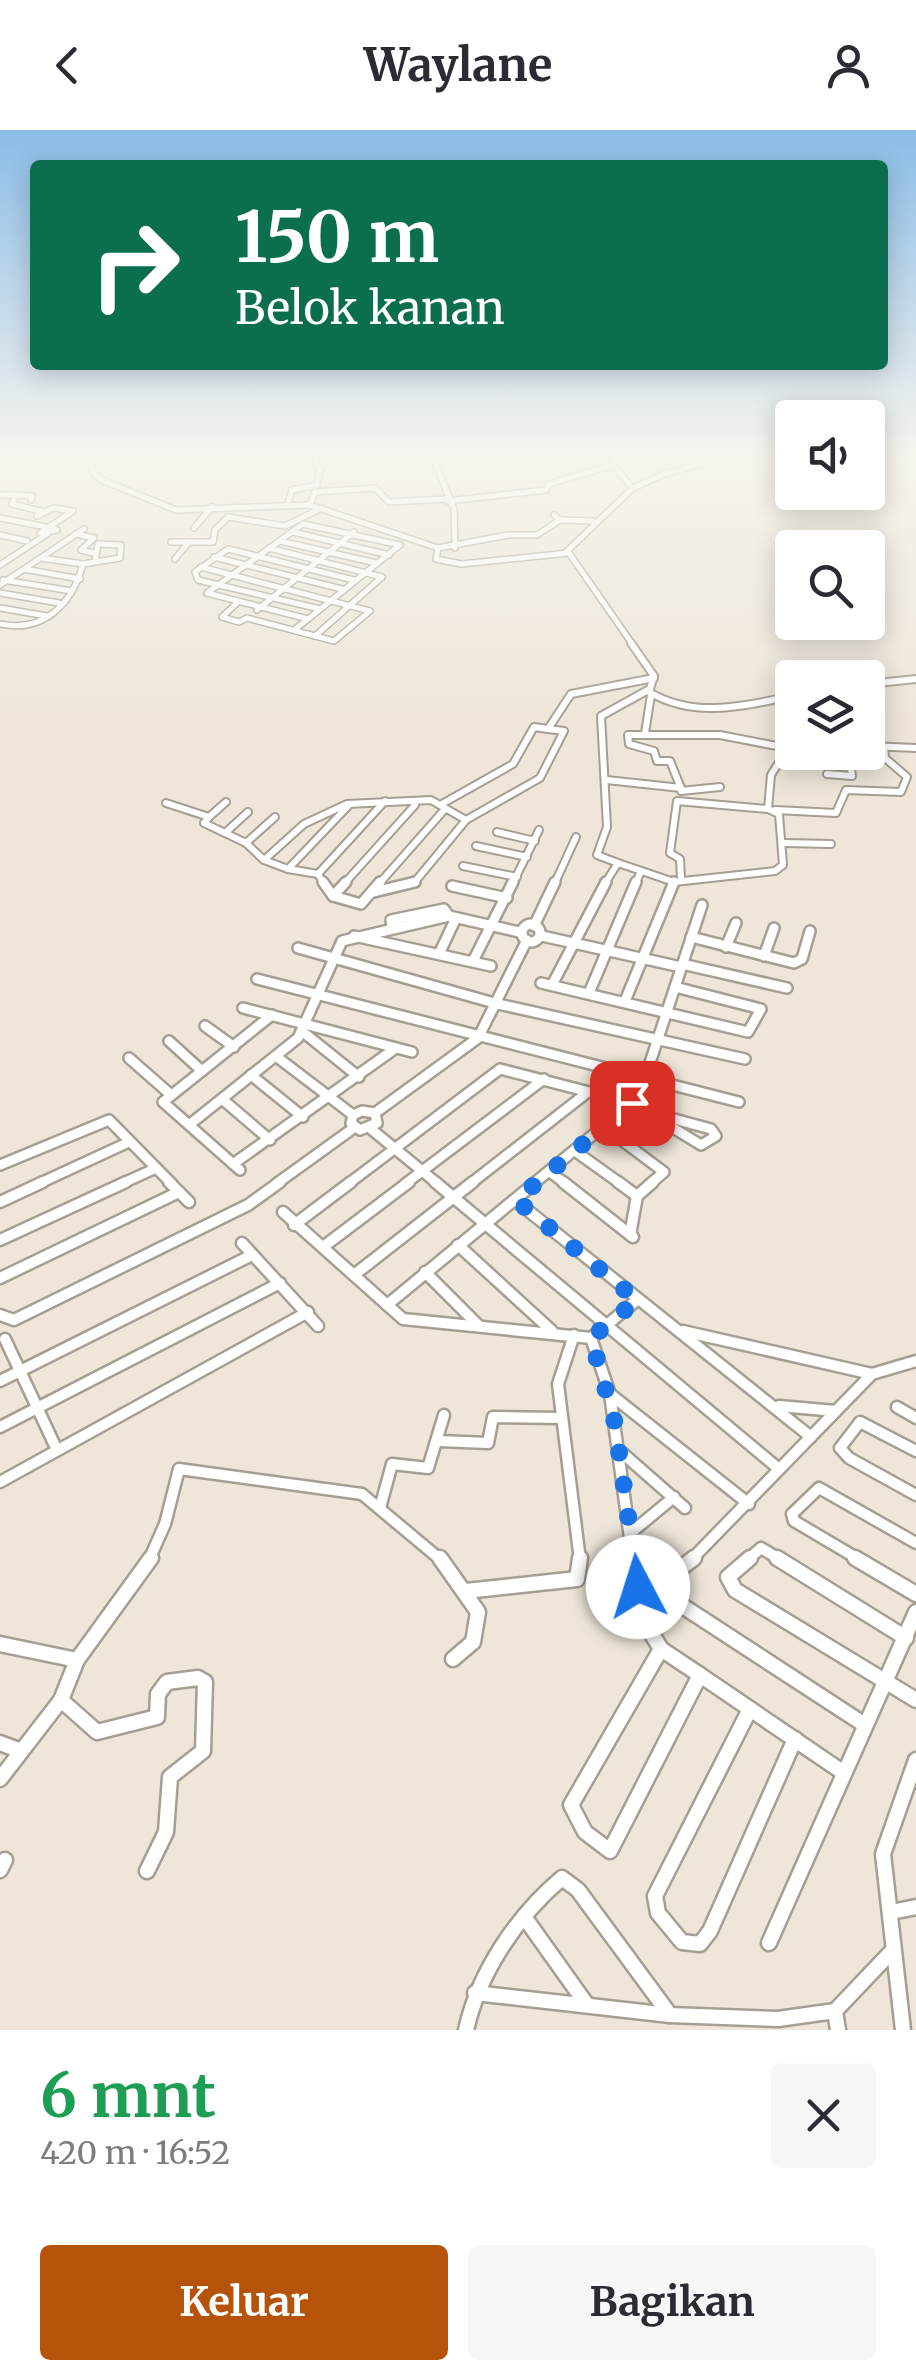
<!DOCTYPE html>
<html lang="id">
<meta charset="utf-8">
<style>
:root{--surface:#fff;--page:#f7f7f7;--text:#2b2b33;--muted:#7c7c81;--accent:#b45309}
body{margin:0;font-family:Merriweather,serif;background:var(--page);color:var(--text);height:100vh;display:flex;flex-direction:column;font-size:38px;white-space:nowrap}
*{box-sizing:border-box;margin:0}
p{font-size:32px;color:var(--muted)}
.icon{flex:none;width:55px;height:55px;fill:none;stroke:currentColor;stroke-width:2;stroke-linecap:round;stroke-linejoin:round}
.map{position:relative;height:1900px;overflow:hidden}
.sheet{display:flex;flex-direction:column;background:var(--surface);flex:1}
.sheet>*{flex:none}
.banner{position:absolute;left:30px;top:30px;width:858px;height:210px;border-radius:10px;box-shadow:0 5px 25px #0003;background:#0b6e4f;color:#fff;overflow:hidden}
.tools{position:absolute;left:775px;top:270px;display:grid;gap:20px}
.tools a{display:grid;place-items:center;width:110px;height:110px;border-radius:10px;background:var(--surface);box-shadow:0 5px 25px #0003;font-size:50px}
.pin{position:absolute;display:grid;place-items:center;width:85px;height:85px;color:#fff;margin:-42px;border-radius:20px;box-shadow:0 5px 15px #0006}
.me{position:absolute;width:110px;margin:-55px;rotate:355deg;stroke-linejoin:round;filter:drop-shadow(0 0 8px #0008)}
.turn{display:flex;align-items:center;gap:35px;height:210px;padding:0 40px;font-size:45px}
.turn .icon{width:130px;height:130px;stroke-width:2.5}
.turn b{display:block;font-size:70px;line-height:85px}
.round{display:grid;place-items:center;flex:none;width:105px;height:105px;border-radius:10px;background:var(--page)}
.head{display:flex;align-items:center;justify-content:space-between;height:170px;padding:0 40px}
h1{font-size:60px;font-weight:700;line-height:75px;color:#1e9e55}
.cta{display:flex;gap:20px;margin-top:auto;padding:20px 40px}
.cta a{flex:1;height:115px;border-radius:10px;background:var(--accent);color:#fff;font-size:40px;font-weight:700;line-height:115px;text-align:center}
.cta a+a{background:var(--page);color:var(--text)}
header{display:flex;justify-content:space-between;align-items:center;height:130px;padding:0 40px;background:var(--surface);font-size:45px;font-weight:700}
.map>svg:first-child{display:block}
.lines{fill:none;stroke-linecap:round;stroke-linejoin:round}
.minor-far4-casing{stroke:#a59f93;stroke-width:8}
.minor-far3-casing{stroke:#a59f93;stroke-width:10}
.minor-far2-casing{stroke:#a59f93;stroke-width:14}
.minor-far1-casing{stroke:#a59f93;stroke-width:15}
.minor-casing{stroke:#a59f93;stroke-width:19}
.minor-far4{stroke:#fff;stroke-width:5}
.minor-far3{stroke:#fff;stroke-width:6}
.minor-far2{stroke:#fff;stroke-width:9}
.minor-far1{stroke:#fff;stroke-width:10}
.minor{stroke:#fff;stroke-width:14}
.route{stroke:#1a73e8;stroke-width:18;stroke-dasharray:0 32.4}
</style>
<header><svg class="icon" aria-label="back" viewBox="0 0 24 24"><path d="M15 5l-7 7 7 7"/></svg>Waylane<svg class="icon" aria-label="person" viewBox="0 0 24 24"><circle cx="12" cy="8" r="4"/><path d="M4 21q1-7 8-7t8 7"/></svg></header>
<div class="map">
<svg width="916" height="1900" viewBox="0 0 916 1900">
<rect width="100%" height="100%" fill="#ede6d9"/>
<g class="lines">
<defs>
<g id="minor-far4">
<polyline points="87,323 94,344 104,351 176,380 310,375 438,418 508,405 537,405 560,390"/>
<polyline points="431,323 454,379 455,418"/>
<polyline points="613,335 630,355"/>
<polyline points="0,365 16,365 12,374 44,382"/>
<polyline points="16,365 32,366 31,370"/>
<polyline points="448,371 546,360 549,354 613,335 614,323"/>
<polyline points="288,373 292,360 317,355 320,340 313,327 326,323"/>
<polyline points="310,375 315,362 375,358 389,372 448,369"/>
<polyline points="554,385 560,390 593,391"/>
<polyline points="37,386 53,378 73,381 40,403 57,400 49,397"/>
<polyline points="0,388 46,397"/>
<polygon points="303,394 400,415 308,489 207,463"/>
<polyline points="194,398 212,377"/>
<polyline points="293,402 389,425"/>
<polyline points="76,404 94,408 81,420 93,423"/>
<polyline points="0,405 27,411"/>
<polyline points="280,411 376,433"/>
<polyline points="171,412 189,412"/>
<polyline points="269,418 382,447"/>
<polyline points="438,418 436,429 461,434 569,423 633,515"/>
<polyline points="566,422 633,358 664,344 740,323"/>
<polyline points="214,427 342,459"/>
<polyline points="41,428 83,434"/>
<polyline points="175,429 189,412 213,412 215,400 228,387 285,396 322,378"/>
<polyline points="0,435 47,404"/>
<polyline points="201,437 370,481 334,511 247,488 239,492 222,487 238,472"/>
<polyline points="24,439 80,449"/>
<polyline points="3,450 72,461"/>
<polyline points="0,455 84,399"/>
<polyline points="0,463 59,473"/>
<polyline points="0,478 47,486"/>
<polyline points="320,479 198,450 195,442 228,419 354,450"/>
<polyline points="257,480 354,402"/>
<path d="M0,494C43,503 72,475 83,434L120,428L121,415L98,414L95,432"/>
<polyline points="294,500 308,489"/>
<polyline points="315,506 382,447"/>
</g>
<g id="minor-far3">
<path d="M631,513L654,546L649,562C695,589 743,576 792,566"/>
<polyline points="868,554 916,549"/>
<polyline points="645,603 651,565"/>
<polyline points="868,616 916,618"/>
<polyline points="827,644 852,646 849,622"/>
<polyline points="607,650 681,658 670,631 657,631 654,621 629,614 628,605 720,605 787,618"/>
<polyline points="681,661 720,657"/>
<polyline points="166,673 209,687 226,672"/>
<polyline points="440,675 513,634 534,597 548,599 571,564 654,548"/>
<polyline points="768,679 771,645 788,618"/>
<polyline points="775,680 836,683 846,660 901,662 907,647 885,628 884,617"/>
<polyline points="209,687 204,693 246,713 264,730"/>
<polyline points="497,702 535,711"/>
<polyline points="225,703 248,682"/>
<polyline points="246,713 275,687"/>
<polyline points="785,713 831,714"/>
<polyline points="476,716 527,727"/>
<polyline points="618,733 597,725 607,697 601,586 648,560"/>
<polyline points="463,736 517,747"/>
<polyline points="288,739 264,730 304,694 347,674 431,670 466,690 540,648 564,601 548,599"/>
<polyline points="318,744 288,739 350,674"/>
<polyline points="325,755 318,744 385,671"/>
<polyline points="343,755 415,675"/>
<polyline points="378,755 445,679"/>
<polyline points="407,755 414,753 466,690"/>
<polyline points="512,755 539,700"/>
<polyline points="554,755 576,707"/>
<polyline points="604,755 618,733 674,752 775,741 783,735 779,684 768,679 677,671 670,723 680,729 681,748"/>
<polyline points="635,755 641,741"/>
</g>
<g id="minor-far2">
<polyline points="323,752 333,766"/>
<polyline points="346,752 333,766 361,774 380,752"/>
<polyline points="452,756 507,768"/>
<polyline points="374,762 415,752"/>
<circle cx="531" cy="803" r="9"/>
<polyline points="534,796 555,752"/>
<polyline points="392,797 391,790 444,779 449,786"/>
<polyline points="354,806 491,836"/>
<polyline points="542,806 681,837"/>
<polyline points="691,807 794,833 802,829 810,801"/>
<polyline points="726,817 736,793"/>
<polyline points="298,818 498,874 745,929"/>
<polyline points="439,824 456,788"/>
<polyline points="764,826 774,798"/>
<polyline points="473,831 513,752"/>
<polyline points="682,834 787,858"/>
<polyline points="257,849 739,972"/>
<polyline points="541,853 748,902 761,879 675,857"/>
<polyline points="552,855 606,752"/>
<polyline points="589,863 636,752"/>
<polyline points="625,871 674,752"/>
<polyline points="243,878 412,922"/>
<polyline points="205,896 234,917"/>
<polyline points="303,902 359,947"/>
<polyline points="169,911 202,941"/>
<polyline points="277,927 353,985"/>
<polyline points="129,928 170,964"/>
<polyline points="251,945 303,987"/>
<polyline points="222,969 270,1010"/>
<polygon points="362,981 375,983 377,993 360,1000 351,993 353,985"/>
<polyline points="375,983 478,908 527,810"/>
<polyline points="189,995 298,908 342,811 449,786 519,802"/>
<polyline points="604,997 664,1042 650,1054"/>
<polyline points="371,999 438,1054"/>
<polyline points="575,1021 621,1054"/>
<polyline points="233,1034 393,920"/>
<polyline points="0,1035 109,990 172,1054"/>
<polyline points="240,1040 163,972 272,885"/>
<polyline points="550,1042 566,1054"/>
<polyline points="38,1054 129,1012"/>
<polyline points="121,1054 154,1039"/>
<polyline points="276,1054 355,997"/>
<polyline points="348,1054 500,939 632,973 701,1015 716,1006 711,999 652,983"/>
<polyline points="405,1054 544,949"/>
<polyline points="470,1054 588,962"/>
<polyline points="533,1054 632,973 645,948 702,775"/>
</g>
<g id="minor-far1">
<polyline points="169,1052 189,1072"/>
<polyline points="435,1052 779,1339"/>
<polyline points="563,1052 633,1107"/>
<polyline points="618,1052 637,1066"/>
<polyline points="516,1071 811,1307"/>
<polyline points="0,1072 43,1052"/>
<polyline points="283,1082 403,1189 591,1208"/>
<polyline points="294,1095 351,1052"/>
<polyline points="630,1105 637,1066 653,1052"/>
<polyline points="0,1110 126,1052"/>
<polyline points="242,1113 318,1196"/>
<polyline points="458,1115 552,1201"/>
<polyline points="323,1117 409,1052"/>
<polyline points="425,1142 479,1196"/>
<polyline points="354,1145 473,1052"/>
<polyline points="0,1148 179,1062"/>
<polyline points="387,1175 536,1052"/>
<polyline points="0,1185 14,1190 248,1075 280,1052"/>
<polyline points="683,1201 872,1244"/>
<polyline points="574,1205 558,1254 580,1430"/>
<polyline points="591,1208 610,1264 633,1430"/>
<polyline points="591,1208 637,1170"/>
<polyline points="5,1209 57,1320"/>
<polyline points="0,1251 252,1125"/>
<polyline points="610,1264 749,1374"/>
<polyline points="779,1276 836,1281"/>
<polyline points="897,1277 916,1288"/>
<polyline points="0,1297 280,1153"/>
<polyline points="439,1311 488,1313 493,1287 561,1288"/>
<polyline points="620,1321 685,1378"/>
<polyline points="916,1321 860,1292 840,1318 849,1328 916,1365"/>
<polyline points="0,1352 308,1182"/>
<polyline points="380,1378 392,1334 428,1338 444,1285"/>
<polyline points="633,1401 674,1367"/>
<polyline points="149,1430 165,1394 179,1339 362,1364 441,1430"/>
<polyline points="691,1430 872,1244 916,1231"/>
<polyline points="747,1430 761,1418 781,1430"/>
<polyline points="860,1430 794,1391 792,1384 819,1358 916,1413"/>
</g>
<g id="minor">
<polyline points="440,1428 478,1482 473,1512 453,1529"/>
<polyline points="633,1428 640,1460 648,1464 694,1428"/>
<polyline points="750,1428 728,1447 735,1460 916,1570"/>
<polyline points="777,1428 906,1508"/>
<polyline points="855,1428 916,1464"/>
<polyline points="466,1461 577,1449 580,1428"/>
<polyline points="0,1514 77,1530"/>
<path d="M661,1519L650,1501C657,1487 665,1478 681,1475L865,1595"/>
<polygon points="661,1519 700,1545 610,1721 585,1702 571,1675"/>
<polyline points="700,1545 844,1643"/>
<polyline points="61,1570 97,1602 157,1587 158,1564 167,1552 198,1548 205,1552 203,1621 170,1647 166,1702 147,1741"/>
<polyline points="750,1579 655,1766 658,1783 682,1812 700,1814 710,1801 795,1609"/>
<polyline points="0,1613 21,1621"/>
<polyline points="0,1649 61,1570 77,1530 151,1428"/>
<polyline points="0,1740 5,1730"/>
<polyline points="891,1782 916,1777"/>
<polyline points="525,1788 587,1875"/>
<polyline points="769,1813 916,1482"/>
<polyline points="475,1863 670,1885"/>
<polyline points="835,1881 838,1900"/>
<path d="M466,1900C479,1842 517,1786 562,1748L578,1760L670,1885L778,1889L835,1881L893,1820"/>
<polyline points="903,1900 883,1724 916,1630"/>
</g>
</defs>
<use href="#minor-far4" class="minor-far4-casing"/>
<use href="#minor-far3" class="minor-far3-casing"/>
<use href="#minor-far2" class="minor-far2-casing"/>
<use href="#minor-far1" class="minor-far1-casing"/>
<use href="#minor" class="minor-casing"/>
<use href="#minor-far4" class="minor-far4"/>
<use href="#minor-far3" class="minor-far3"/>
<use href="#minor-far2" class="minor-far2"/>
<use href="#minor-far1" class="minor-far1"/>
<use href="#minor" class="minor"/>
</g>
<linearGradient id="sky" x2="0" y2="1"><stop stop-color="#8abce7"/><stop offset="0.55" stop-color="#f7f4ee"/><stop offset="1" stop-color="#f7f4ee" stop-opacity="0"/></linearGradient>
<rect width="916" height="589" fill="url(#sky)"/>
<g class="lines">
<polyline class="route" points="632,973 516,1070 637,1170 591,1208 615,1293 638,1457"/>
</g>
</svg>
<div class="tools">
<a><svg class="icon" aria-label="sound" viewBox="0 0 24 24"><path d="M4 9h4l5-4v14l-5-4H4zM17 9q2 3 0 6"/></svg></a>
<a><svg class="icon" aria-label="search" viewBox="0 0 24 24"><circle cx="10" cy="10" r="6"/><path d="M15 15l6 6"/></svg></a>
<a><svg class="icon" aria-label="layers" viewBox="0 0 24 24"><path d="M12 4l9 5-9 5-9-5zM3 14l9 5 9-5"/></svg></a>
</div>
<div class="pin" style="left:632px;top:973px;background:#d93025"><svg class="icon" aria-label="arrive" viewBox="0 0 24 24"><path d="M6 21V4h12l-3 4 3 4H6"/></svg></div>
<svg class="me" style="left:638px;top:1457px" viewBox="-20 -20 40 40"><circle r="19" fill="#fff"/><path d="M0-13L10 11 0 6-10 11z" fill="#1a73e8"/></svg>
<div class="banner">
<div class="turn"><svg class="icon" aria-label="right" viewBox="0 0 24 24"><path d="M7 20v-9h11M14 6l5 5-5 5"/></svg><div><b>150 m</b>Belok kanan</div></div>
</div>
</div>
<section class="sheet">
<div class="head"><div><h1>6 mnt</h1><p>420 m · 16:52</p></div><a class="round"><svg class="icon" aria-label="close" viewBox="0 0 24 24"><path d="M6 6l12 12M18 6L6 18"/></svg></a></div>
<div class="cta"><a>Keluar</a><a>Bagikan</a></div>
</section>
